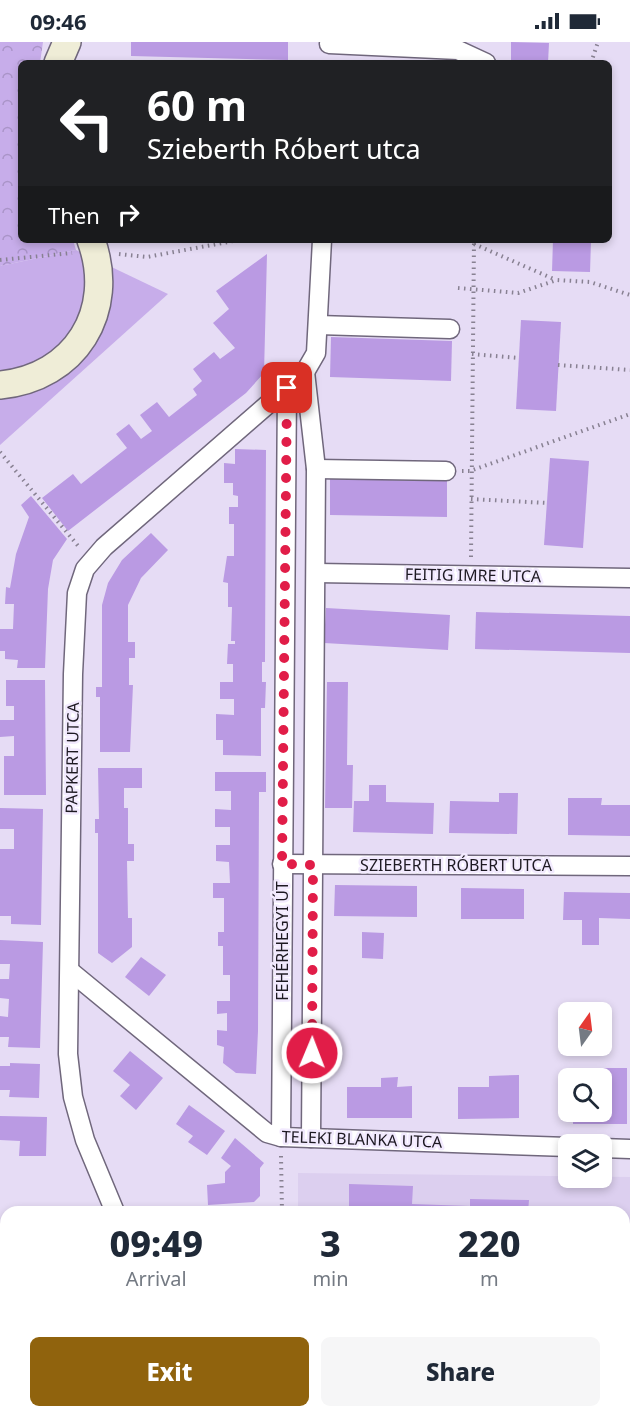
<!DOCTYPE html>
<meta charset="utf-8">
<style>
:root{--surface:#fff;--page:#f6f6f7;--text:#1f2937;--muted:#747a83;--accent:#90630d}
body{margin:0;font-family:"Noto Sans",sans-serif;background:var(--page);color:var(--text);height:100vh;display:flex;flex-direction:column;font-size:22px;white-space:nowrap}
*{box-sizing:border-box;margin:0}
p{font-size:20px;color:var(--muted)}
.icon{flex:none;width:33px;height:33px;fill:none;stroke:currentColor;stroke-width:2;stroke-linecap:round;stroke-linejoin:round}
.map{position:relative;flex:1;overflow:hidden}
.panel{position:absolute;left:0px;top:1164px;width:630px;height:212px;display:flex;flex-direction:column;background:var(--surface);border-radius:18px 18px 0 0;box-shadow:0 3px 9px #0003}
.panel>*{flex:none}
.guide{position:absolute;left:18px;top:18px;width:594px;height:183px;border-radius:9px;box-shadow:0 3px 9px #0003;background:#202124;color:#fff;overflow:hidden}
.needle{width:39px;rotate:14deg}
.tools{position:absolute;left:558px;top:960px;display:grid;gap:12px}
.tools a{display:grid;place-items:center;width:54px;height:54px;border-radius:9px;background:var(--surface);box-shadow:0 3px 9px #0003;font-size:30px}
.pin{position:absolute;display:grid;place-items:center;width:51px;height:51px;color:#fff;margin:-26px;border-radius:12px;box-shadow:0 3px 9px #0006}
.me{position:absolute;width:66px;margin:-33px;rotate:1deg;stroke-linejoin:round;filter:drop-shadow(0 0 4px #0008)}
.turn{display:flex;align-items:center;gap:21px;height:126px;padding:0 30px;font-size:27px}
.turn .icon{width:78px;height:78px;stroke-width:2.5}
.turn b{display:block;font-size:42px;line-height:51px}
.then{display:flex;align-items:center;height:57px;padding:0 30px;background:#0003;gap:12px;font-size:22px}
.eta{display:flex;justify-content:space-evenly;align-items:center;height:102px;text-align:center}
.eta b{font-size:36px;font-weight:800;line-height:42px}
.button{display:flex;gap:12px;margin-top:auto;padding:12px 30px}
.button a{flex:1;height:69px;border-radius:9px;background:var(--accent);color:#fff;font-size:24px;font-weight:800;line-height:69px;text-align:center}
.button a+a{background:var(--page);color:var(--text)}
.status{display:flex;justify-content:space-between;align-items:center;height:42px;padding:0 30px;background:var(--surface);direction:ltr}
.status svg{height:16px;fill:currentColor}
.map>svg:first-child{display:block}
.built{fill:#dccfef}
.grass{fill:#c7adea}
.forest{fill:url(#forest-crowns)}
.park{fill:url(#park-tufts)}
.building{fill:#ba9ae3}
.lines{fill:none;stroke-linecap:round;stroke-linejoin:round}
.street-casing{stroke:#70677c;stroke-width:21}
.secondary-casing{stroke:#70677c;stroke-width:30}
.path{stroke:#888192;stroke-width:4;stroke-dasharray:1.5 4.5;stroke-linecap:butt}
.street{stroke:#fff;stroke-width:18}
.secondary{stroke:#efedd7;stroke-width:27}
.route{stroke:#e11d48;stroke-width:10;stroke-dasharray:0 18}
.labels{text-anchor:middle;stroke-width:5;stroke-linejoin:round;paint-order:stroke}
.street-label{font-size:16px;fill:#1d1922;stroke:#f2eafe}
</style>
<div class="status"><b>09:46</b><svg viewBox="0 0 49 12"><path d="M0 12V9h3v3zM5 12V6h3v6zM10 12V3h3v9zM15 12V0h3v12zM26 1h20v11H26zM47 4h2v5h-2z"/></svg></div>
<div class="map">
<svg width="630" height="1375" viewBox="0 0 630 1375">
<defs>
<pattern id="forest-crowns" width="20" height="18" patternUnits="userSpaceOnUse" patternTransform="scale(1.5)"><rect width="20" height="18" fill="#c7adea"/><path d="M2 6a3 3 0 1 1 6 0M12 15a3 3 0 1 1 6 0" fill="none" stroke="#aa94c8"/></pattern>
<pattern id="park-tufts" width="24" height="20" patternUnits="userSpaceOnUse" patternTransform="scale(1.5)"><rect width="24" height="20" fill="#c7adea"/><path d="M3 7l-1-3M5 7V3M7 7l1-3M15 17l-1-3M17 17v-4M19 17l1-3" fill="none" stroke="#aa94c8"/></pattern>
</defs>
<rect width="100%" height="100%" fill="#e6dcf5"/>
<polygon class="built" points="298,1131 630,1135 630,1322 624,1322 624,1170 298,1170"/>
<polygon class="grass" points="76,208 168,252 0,403 0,224"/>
<polygon class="forest" points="0,0 43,0 40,21 21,21 21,198 73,198 76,208 0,224"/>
<polygon class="park" points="624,1322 630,1322 630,1375 490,1375 490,1370 624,1370"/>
<g class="building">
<polygon points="131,0 288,0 288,18 131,14"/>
<polygon points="511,0 549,1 548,21 511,21"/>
<polygon points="406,198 452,198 452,201 406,200"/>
<polygon points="553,198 591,198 590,230 552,229"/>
<polygon points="267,212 264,331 246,351 68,489 42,456 73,432 81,442 127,406 116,392 129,382 141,397 152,389 140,373 157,360 169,375 197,353 193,347 202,339 193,327 214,310 220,317 235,306 213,281 229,267 216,249"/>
<polygon points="521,278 561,280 556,369 516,367"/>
<polygon points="331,295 452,299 451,339 330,335"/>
<polygon points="235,407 266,408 265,620 262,620 262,640 266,640 265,666 261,666 261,714 223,713 223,698 216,698 216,672 234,673 234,657 220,657 220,640 233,640 233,622 227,622 228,602 235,602 235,599 231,599 232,565 228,565 228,541 223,540 227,514 234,514 234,482 229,482 229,465 238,465 238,454 233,453 233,441 224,441 224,421 235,422"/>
<polygon points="550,416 589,419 583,506 544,503"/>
<polygon points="330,437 447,439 447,475 330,473"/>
<polygon points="31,454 67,497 53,518 48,547 45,626 17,626 18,618 5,617 5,609 0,609 0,587 13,587 14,562 5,562 6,545 10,546 16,512 29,475 21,463"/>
<polygon points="151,491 168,508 141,536 128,563 128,600 135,600 135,616 129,616 129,643 133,643 130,710 100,710 100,655 96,655 96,645 102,645 102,563 108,541 122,518"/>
<polygon points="326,566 450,573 448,608 324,601"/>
<polygon points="476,570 630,574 630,611 475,607"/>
<polygon points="6,638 45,638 46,753 4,753 4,714 14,714 14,694 0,695 0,678 14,678 14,664 6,664"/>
<polygon points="327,640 348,640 347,723 353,723 352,766 325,766"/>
<polygon points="98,726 142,726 142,746 124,746 124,766 128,766 128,802 134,802 134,819 127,819 128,876 132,876 132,905 112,921 98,911 98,791 95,791 95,777 99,777"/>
<polygon points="215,730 266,730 266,750 259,750 258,989 256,1032 236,1031 223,1021 224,1005 217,1003 217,988 227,989 227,971 217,972 217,959 230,959 230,933 223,933 223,904 218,904 218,890 224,890 224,856 213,856 213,841 230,841 229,820 216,819 216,803 230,803 230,785 215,785 215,767 231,768 231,749 215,749"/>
<polygon points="369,743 386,743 386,760 434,761 433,792 353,790 354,759 369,759"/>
<polygon points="499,751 518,751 517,792 449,791 450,759 499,760"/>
<polygon points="568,756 602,756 601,763 630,763 630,794 568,793"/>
<polygon points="0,766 43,767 41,883 11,882 11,874 0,874 0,807 14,807 14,787 0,787"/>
<polygon points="335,843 417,844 417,875 334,874"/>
<polygon points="461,846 524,847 524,877 461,877"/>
<polygon points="564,850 630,851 630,877 599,876 599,903 582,903 582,878 563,878"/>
<polygon points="362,890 384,891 383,917 362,916"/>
<polygon points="0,898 43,900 40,1006 8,1005 9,995 0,995 0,974 8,975 9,957 0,956 0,937 9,937 10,922 0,922"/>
<polygon points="141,915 166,933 149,954 125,935"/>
<polygon points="130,1009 163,1036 136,1068 120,1054 130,1043 113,1029"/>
<polygon points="10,1021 40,1022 39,1056 9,1055 10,1048 0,1048 0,1024 10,1024"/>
<polygon points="597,1026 627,1026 627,1082 573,1082 573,1070 602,1070 602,1036 597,1036"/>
<polygon points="519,1033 519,1076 458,1077 458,1045 489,1045 489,1034"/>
<polygon points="398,1035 397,1045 412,1044 412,1076 347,1076 347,1045 381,1045 381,1036"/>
<polygon points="189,1063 225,1089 207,1113 188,1100 193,1094 176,1082"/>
<polygon points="0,1074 47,1075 46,1114 19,1114 20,1099 0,1098"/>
<polygon points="235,1096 264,1121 260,1126 260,1154 254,1160 208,1163 207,1143 225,1141 225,1130 231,1124 221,1116"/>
<polygon points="349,1142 413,1144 412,1162 470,1164 470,1157 529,1158 528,1170 349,1170"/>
<polygon points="6,1325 6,1370 27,1370 20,1375 0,1375 0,1328"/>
<polygon points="99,1370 143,1372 143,1375 99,1375"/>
<rect x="199" y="1370" width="35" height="5"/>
<rect x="298" y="1370" width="139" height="5"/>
</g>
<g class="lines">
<defs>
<g id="street">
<polyline points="329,2 458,8 486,21"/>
<polyline points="318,283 450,287"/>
<polyline points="305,330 316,427 311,1096"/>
<polyline points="316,427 446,429"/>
<polyline points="316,531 630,536"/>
<polyline points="282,822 630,824"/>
<polyline points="70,929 267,1091 281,1095 568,1105"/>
<polyline points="281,1095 287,346"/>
<polyline points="602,1106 630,1107"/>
<polyline points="115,1170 85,1098 73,1055 68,1012 73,632 77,551 85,527 104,505 305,330 316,311 322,198"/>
<polyline points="0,1308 6,1306"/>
<polyline points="181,1375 182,1370"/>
<polyline points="459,1375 459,1370"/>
</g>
<g id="secondary">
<polyline points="58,21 67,0"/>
<path d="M0,343C75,336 117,269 91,198"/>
</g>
</defs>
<use href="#street" class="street-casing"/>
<use href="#secondary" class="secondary-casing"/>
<g class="path">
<polyline points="591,21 598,0"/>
<polyline points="474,202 556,238"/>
<polyline points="119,212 147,215 239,198"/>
<polyline points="0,218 72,211"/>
<polyline points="458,246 518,251 557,238 590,240 630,253"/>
<polyline points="472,312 519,316"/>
<polyline points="558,323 630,328"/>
<polyline points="0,410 79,505"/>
<polyline points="462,429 470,429 630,372"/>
<polyline points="471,457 547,461"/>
<polyline points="471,515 474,198"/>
<polyline points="281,1114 282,1170"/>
<polyline points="284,1370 284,1375"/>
</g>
<use href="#street" class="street"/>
<use href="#secondary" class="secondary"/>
</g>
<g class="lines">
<polyline class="route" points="287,346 282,822 313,823 312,1011"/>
</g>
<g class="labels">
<g class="street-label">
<text transform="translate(473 533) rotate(1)" y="6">FEITIG IMRE UTCA</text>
<text transform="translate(72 716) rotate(-89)" y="6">PAPKERT UTCA</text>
<text x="456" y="829">SZIEBERTH RÓBERT UTCA</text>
<text transform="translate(282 899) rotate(-90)" y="6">FEHÉRHEGYI ÚT</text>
<text transform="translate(362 1097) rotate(2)" y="6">TELEKI BLANKA UTCA</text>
</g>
</g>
</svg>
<div class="tools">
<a><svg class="needle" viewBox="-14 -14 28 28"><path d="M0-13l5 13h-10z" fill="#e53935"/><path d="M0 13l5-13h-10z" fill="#747a83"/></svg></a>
<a><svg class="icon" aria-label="search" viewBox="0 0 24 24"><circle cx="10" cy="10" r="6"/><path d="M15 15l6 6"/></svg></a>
<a><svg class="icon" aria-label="layers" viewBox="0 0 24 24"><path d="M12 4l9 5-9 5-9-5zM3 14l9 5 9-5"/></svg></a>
</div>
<div class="pin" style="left:287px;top:346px;background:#d93025"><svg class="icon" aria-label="arrive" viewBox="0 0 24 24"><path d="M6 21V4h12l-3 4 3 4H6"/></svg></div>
<svg class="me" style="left:312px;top:1011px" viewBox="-20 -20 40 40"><circle r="17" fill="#e11d48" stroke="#fff" stroke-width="3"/><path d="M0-11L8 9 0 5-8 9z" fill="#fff"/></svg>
<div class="guide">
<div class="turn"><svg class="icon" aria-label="left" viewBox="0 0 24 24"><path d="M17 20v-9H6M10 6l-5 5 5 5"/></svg><div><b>60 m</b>Szieberth Róbert utca</div></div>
<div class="then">Then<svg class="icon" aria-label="right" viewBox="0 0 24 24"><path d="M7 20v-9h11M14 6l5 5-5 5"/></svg></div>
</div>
<section class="panel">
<div class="eta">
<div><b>09:49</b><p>Arrival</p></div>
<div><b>3</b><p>min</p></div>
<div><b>220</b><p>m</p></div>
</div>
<div class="button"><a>Exit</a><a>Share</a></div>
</section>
</div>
